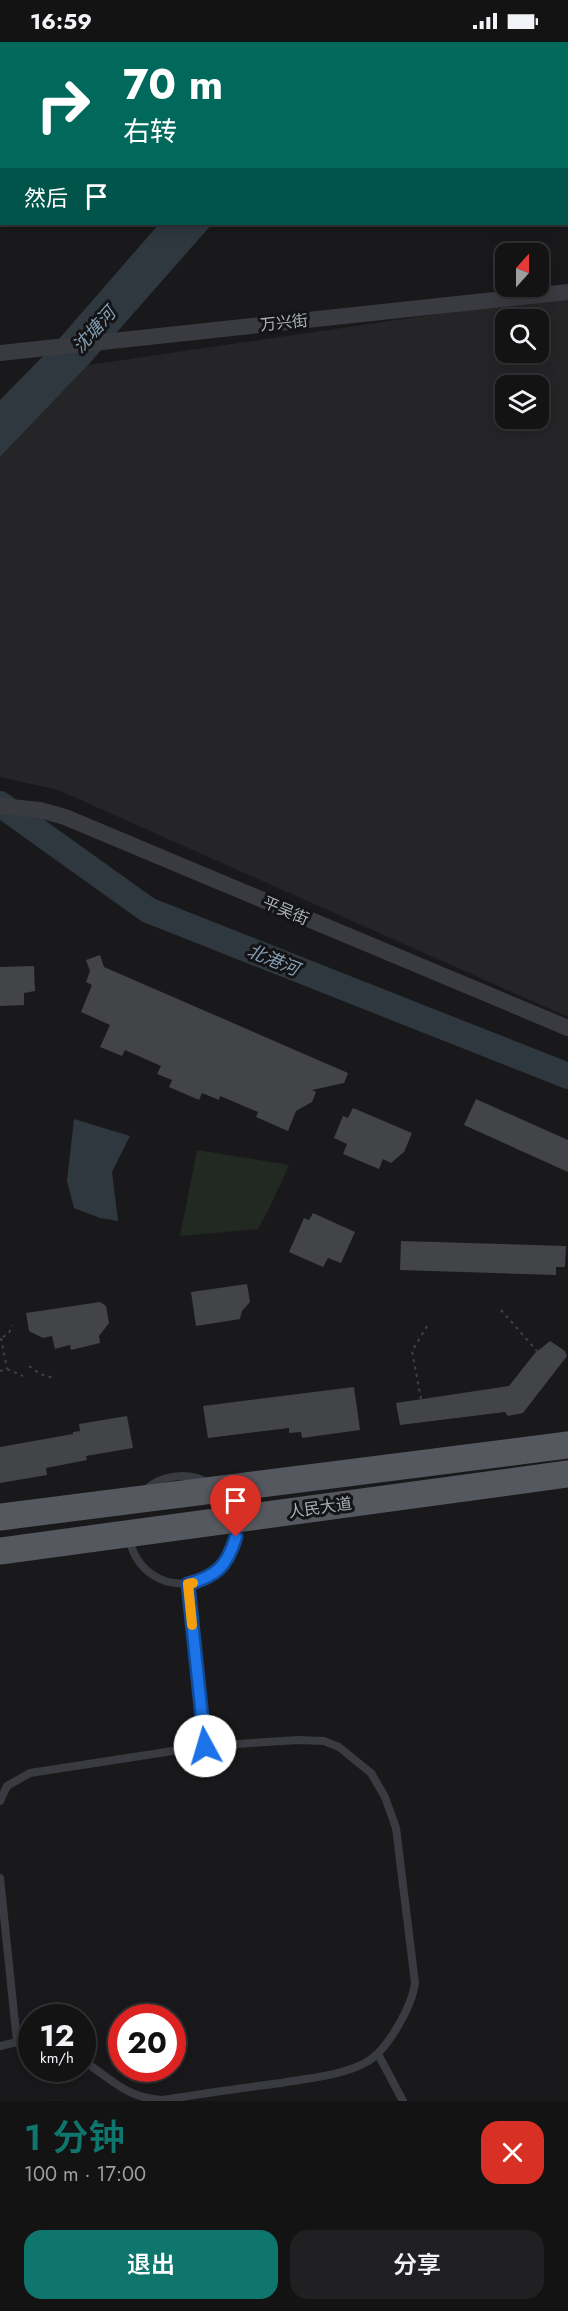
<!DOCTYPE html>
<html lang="zh">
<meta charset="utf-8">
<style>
:root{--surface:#131314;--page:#202022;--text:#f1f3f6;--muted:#9d9ea0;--line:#323234;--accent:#0f766e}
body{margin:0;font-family:Jost,"Noto Sans SC",sans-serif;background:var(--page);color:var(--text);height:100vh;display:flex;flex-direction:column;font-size:22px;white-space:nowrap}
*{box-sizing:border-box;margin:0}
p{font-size:20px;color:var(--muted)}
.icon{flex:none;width:33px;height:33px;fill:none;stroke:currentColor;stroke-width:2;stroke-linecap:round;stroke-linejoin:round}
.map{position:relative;height:2059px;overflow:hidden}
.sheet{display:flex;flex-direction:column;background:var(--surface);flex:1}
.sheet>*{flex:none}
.hud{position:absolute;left:0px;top:0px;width:568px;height:183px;box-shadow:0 3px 15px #0003,0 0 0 2px var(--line);background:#00695c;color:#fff;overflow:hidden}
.needle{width:39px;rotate:21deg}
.tools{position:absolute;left:495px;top:201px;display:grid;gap:12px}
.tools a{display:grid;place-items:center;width:54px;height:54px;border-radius:12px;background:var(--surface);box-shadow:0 3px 15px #0003,0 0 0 2px var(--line);font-size:30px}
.speed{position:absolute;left:18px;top:1962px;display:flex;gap:12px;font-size:30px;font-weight:700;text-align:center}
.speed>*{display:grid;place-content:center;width:78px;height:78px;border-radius:50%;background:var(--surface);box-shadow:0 3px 15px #0003,0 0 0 2px var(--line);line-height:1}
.speed small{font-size:15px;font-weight:400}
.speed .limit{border:9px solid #d22;background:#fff;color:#111}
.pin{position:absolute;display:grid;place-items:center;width:51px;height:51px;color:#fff;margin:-62px -26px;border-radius:50% 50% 50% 0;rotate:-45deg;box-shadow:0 0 6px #0007}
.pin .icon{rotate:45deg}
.me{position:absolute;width:66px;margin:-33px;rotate:354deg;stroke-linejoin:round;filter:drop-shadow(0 0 4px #0008)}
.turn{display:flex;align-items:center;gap:21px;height:126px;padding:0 24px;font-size:27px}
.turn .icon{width:78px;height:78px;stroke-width:2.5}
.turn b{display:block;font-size:42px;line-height:51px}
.then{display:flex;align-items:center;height:57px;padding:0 24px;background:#0003;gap:12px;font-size:22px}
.round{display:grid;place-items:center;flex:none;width:63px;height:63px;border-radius:18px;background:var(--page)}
.overview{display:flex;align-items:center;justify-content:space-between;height:102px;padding:0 24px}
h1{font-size:36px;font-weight:600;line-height:45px;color:var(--accent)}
.primary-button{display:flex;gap:12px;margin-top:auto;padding:12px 24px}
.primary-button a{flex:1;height:69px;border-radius:18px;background:var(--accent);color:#fff;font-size:24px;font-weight:600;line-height:69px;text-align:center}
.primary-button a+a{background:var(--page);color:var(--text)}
.status{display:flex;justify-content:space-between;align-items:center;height:42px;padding:0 30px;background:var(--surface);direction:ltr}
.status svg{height:16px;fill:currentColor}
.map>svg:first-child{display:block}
.built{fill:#252528;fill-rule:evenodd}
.green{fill:#212922}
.water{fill:#2f383f}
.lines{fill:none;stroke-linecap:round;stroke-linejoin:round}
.river{stroke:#2f383f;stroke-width:26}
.building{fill:#434448}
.path{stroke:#404247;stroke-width:2;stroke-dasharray:3 4.5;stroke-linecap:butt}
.lane{stroke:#3a3b40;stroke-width:8}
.street{stroke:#3a3b40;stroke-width:16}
.primary{stroke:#56585f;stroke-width:27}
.route-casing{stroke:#114b97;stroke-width:15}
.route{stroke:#1a73e8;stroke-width:10}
.slow{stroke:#f59e0b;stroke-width:10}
.labels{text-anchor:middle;stroke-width:6;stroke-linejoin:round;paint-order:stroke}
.street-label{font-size:16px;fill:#acb1ba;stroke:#141416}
.water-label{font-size:18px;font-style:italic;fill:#849fb4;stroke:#141416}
</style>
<div class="status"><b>16:59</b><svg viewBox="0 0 49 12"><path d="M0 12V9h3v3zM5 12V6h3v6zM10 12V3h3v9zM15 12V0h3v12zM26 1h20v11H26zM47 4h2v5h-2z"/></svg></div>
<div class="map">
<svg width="568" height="2059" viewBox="0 0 568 2059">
<rect width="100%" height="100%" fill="#19191b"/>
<path class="built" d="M568,253V975L58,748L0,735V415L88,323ZM506,278H538V310H506ZM506,344H538V376H506Z"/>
<polygon class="green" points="197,1108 289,1123 269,1167 258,1187 180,1194"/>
<g class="water">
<polygon points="159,182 212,182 88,323 0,415 0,358 52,305"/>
<polygon points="74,1077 130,1094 112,1130 118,1179 100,1176 74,1166 67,1139"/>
</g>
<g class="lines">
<polyline class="river" points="0,762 148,868 568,1034"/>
</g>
<g class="building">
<polygon points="100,913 104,925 348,1031 344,1041 312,1048 316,1050 312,1060 296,1069 288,1089 256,1075 258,1070 220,1054 219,1058 202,1051 199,1058 169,1045 172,1038 157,1032 161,1024 125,1008 122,1014 100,1005 110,983 81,970 92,943 86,940 90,929 86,918"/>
<polygon points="34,924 35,949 24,951 24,963 0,964 0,925"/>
<polygon points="476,1057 568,1098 568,1130 464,1083"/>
<polygon points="353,1066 412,1091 404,1110 391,1121 383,1117 379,1127 343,1112 347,1102 334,1096 343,1074 348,1076"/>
<polygon points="313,1171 355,1190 341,1221 328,1216 323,1225 289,1210 304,1176 309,1178"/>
<polygon points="401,1199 566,1204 565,1225 556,1225 556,1233 400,1228"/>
<polygon points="247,1242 250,1260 242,1269 240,1277 196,1284 191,1250"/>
<polygon points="100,1260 106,1264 109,1281 99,1294 100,1301 71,1308 70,1303 55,1307 52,1294 43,1296 29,1289 26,1271"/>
<polygon points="550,1299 565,1309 567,1314 523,1371 508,1374 505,1370 400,1383 396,1361 509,1344 535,1311"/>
<polygon points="354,1345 360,1388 302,1396 301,1390 289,1391 289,1386 208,1396 203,1364"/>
<polygon points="127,1374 133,1406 86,1414 87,1418 46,1426 47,1433 0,1441 0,1405 73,1392 73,1390 80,1389 79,1382"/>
</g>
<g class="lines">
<g class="path">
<polyline points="501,1268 537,1309"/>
<polyline points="3,1295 9,1291 12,1283"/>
<polyline points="1,1296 7,1327"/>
<polyline points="29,1324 40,1332 54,1336"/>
<polyline points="0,1329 7,1327 23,1334"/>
<polyline points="421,1357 412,1309 429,1281"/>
</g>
<g class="lane">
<path d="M146,1448C160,1433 188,1430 206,1440"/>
<path d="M129,1496C144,1565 239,1552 235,1480"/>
<polyline points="188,1542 205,1704"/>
<path d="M0,1759L7,1744L30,1731L205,1704L298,1698L324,1699L339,1705L371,1731L385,1755L396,1786L415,1941C412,1964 387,2010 365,2021C340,2034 308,2036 281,2041C241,2046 202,2052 162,2058C126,2056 112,2037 82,2018"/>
<polyline points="0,1836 17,2000"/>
<polyline points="0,2004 17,2000 32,2000"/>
<polyline points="378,2012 403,2059"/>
</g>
<g class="street">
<polyline points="0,311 568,250"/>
<polyline points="0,764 40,768 65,775 568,986"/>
</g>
<g class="primary">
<polyline points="0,1475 568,1403"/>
<polyline points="0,1509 568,1432"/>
</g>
</g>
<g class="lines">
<defs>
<path id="route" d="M205,1704L188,1542C217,1534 227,1524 236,1495"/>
</defs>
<use href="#route" class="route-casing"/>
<use href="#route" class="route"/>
<polyline class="slow" points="192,1583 188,1542 193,1541"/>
</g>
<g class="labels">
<g class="street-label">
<text transform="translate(284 280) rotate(-6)" y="6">万兴街</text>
<text transform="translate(286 868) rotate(23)" y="6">平吴街</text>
<text transform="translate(320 1465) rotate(-8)" y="6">人民大道</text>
</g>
<g class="water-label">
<text transform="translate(94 288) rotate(-48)" y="6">沈塘河</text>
<text transform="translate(273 918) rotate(22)" y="6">北港河</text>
</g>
</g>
</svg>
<div class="tools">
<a><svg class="needle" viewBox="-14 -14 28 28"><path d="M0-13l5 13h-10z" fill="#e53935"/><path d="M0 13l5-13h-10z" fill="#9d9ea0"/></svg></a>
<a><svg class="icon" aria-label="search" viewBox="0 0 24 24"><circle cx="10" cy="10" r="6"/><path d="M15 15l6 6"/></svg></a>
<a><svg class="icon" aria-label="layers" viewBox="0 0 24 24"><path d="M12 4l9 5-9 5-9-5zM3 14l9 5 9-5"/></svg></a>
</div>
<div class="speed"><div>12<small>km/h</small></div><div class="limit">20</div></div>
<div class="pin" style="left:236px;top:1495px;background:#d93025"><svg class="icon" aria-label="arrive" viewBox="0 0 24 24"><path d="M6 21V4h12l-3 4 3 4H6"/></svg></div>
<svg class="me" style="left:205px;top:1704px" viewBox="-20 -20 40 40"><circle r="19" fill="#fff"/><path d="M0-13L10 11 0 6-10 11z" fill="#1a73e8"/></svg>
<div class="hud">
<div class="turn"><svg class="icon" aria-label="right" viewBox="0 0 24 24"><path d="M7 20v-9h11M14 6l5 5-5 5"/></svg><div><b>70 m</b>右转</div></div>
<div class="then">然后<svg class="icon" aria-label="arrive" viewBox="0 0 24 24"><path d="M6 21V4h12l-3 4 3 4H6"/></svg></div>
</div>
</div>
<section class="sheet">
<div class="overview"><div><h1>1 分钟</h1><p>100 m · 17:00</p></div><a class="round" style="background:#d93025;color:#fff"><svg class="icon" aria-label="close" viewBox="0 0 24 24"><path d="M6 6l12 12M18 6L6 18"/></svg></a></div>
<div class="primary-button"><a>退出</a><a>分享</a></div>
</section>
